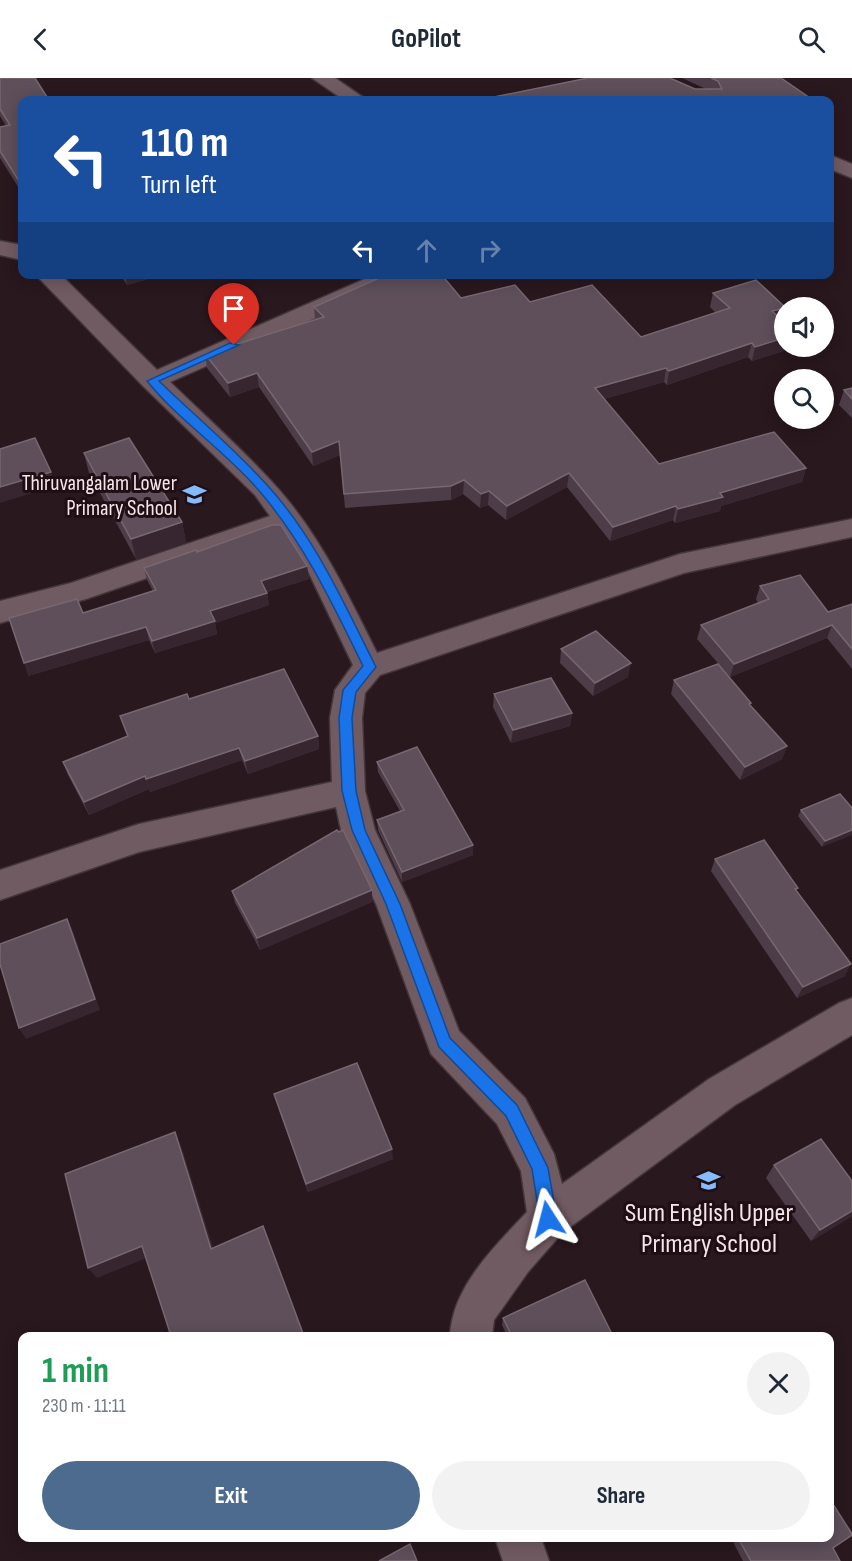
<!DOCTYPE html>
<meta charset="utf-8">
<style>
:root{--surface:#fff;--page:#f2f2f3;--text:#1f2937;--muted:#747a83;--accent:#4d6b8f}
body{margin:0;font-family:"Sofia Sans Condensed",sans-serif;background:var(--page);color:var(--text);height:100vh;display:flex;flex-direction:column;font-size:22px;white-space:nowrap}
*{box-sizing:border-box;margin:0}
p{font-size:20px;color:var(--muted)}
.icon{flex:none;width:33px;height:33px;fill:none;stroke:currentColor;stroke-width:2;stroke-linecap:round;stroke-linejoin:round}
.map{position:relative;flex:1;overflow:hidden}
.side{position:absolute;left:18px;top:1254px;width:816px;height:210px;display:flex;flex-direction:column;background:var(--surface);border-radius:12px;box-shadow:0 3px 15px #0003}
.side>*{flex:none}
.banner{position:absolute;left:18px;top:18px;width:816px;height:183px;border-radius:12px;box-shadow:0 3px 15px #0003;background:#1a4fa0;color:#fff;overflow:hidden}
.fabs{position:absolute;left:774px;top:219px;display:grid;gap:12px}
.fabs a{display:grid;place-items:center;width:60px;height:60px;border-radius:50%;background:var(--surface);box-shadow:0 3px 15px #0003;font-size:30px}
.pin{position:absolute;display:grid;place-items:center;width:51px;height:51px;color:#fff;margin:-62px -26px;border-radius:50% 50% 50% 0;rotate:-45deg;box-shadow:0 0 6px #0007}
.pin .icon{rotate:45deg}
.me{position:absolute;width:66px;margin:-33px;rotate:351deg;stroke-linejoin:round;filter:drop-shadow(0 0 4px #0008)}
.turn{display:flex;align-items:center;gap:21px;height:126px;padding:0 24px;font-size:27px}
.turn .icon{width:78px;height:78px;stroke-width:2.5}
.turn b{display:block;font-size:42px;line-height:51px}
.lanes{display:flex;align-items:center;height:57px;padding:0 24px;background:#0003;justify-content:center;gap:30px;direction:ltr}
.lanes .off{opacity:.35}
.round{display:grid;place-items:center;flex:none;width:63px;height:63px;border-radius:32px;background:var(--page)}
.head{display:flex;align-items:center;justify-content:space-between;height:102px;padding:0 24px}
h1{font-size:36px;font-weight:700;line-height:45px;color:#1e9e55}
.cta{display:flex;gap:12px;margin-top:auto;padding:12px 24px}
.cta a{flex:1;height:69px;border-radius:36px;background:var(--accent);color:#fff;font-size:24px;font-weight:700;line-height:69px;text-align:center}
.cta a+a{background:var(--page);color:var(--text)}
header{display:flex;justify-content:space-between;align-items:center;height:78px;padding:0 24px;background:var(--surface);font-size:27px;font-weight:700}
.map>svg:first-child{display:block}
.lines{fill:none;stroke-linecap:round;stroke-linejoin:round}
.street-casing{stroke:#43363a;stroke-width:3}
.street{fill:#715b62;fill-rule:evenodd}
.wall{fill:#4d3d48}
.shaded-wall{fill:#372630}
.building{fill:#5e4f5a;stroke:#766770;stroke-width:1.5}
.route{fill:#1a73e8;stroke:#114b97;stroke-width:1.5}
.labels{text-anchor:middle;stroke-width:6;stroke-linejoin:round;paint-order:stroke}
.poi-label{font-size:22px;fill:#f3e6ea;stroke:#1f0f15;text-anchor:end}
.near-poi-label{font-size:27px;fill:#f3e6ea;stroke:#1f0f15}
</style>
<header><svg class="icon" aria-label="back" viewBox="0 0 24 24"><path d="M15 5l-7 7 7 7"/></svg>GoPilot<svg class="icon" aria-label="search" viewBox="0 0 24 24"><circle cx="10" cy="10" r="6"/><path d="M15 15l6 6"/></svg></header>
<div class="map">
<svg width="852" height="1483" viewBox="0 0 852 1483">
<rect width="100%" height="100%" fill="#29181e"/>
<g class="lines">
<defs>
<g id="street">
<polygon points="312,0 335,0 367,22 344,22"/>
<polygon points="830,77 852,86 852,100 830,91"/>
<polygon points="0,163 22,167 22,182 0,177"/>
<path d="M35,196H60L157,292L376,196H407L404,201L170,304C204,337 240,369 272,404C318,453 347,515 377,575L680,476L852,441V459L684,495L380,597L365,615L362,640L365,713L375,752L410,826L459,953L525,1020L554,1076L562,1106L709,1001L839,925L852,920V957L735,1027L562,1155L528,1194L494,1242L492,1258H450C452,1209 495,1168 527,1134L521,1093L497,1046L431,976L376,826L341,752L336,729L139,774L0,822V792L139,746L332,704L330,640L335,612L353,587L307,491L281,454L86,521L0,545V523L71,505L270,438L255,417L143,308Z"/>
<polygon points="495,1460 541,1460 549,1483 503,1483"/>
</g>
</defs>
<use href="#street" class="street-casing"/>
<use href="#street" class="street"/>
</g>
<g class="wall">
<polygon points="0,0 22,22 22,115 0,80 0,49 6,48 0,38"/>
<polygon points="682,0 781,0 807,18 806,22 489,22 489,20 706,11"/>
<polygon points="120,196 165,196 127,207"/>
<polygon points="713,215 784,237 783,243 784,268 794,268 793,270 752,283 748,279 667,307 664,304 604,321 659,386 806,390 802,404 721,428 720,433 675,445 673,442 610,463 567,409 506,442 488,427 480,430 463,416 451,422 345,430 340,377 313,388 259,309 230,319 207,290 205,276 315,242 314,229 461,220 530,224 641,259 716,235 710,229"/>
<polygon points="852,310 852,340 839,327 844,312"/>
<polygon points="84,375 182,444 186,464 136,481 89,395"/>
<polygon points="197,474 307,488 309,501 267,514 269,527 215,545 217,556 155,575 149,562 28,598 83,535 153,513 147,502 144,490"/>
<polygon points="760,508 828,534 852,526 852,591 827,560 730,599 697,561 701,547 758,525 756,521"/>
<polygon points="561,571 628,599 593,618 560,585"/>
<polygon points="674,602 751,625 750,627 787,668 782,681 740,702 671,616"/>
<polygon points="494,616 572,635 570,648 511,665 493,629"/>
<polygon points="189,621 318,658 319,671 248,696 242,682 150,714 149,711 89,737 68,697 63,684 127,658 120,638"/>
<polygon points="377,684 473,767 473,777 402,804 378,752 377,742 400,733 378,694"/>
<polygon points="852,730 822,769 798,738 801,732"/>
<polygon points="715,781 798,810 796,813 845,898 797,920 711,793"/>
<polygon points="232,813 372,824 260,872 235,825"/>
<polygon points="274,1016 393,1081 308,1114 277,1026"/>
<polygon points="774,1087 852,1138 811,1163 766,1100"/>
<polygon points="503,1240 613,1258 507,1258 502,1247"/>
<polygon points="731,1460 830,1460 833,1470 840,1483 743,1483"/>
</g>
<g class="shaded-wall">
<polygon points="807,18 806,22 791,22"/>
<polygon points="88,196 98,196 89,200"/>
<polygon points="125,196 165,196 127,207"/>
<polygon points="784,230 784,237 783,244 772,233"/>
<polygon points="784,260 784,268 794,268 793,270 752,283 755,269"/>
<polygon points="752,265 748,279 667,307 669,293"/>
<polygon points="666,290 664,304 593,324 595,310"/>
<polygon points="257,295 259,309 230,319 228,305"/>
<polygon points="339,363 340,377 313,388 312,374"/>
<polygon points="806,390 802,404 721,428 720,433 675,445 678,431 720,415"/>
<polygon points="51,394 55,408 0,425 0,409"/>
<polygon points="569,395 567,409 506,442 507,428"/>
<polygon points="464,402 463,416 451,422 451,408"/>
<polygon points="489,413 488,427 480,430 481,416"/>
<polygon points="676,428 673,442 610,463 613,449"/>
<polygon points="182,444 186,464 136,481 131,461"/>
<polygon points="307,488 309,501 263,515 261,503"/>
<polygon points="267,515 269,527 215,545 217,556 155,575 152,563 210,533"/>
<polygon points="832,547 827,560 730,599 734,586"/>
<polygon points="146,549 149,562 28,598 24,585"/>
<polygon points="631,585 628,599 593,618 595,605"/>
<polygon points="572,635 570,648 511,665 513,652"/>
<polygon points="318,658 319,671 248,696 245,683"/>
<polygon points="787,668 782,681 740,702 745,689"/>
<polygon points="239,670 242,682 150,714 146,701"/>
<polygon points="145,698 149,711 89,737 84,724"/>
<polygon points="852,752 852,757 822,769 825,763"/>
<polygon points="473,767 473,777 402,804 402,794"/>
<polygon points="372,812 372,824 260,872 257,860"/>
<polygon points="67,841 73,853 100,932 26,961 19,950"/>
<polygon points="851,886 845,898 797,920 803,909"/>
<polygon points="175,1054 181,1067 217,1182 211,1171"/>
<polygon points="392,1071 393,1081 308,1114 306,1106"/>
<polygon points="852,1133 852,1138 811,1163 820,1152"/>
<polygon points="142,1168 149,1179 97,1200 88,1190"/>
</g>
<g class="building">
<polygon points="0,0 35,0 49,22 22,22 22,108 0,73 0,49 10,47 0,31"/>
<polygon points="588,0 670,0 695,11 722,11 718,3 711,0 781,0 807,18 791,22 491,22 489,20"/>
<polygon points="388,196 441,196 461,220 515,207 530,224 592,207 641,259 730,230 713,215 756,202 786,230 772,233 784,244 784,260 755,269 752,265 669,293 666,290 595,310 659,386 774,354 806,390 720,415 723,419 678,431 676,428 613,449 569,395 507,428 489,413 481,416 464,402 451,408 344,416 339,363 312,374 257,295 228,305 205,276 324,239 314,229"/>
<polygon points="852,310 852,321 844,312"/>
<polygon points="35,360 51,394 0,409 0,371"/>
<polygon points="129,360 182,444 131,461 84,375"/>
<polygon points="272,447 281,447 307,488 261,503 267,515 210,533 215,543 152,563 146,549 24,585 9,540 77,521 83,535 156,512 144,490 196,472 197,474"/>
<polygon points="800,497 828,534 852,526 852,571 832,547 734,586 701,547 769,521 760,508"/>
<polygon points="596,553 631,585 595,605 561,571"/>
<polygon points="718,586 751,625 749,626 787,668 745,689 674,602"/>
<polygon points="284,591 318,658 245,683 239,670 146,701 145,698 84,724 63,684 128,658 120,638 187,616 189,621"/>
<polygon points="551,600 572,635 513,652 494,616"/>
<polygon points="417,669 473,767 402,794 377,742 404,732 377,684"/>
<polygon points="840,716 852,730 852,752 825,763 801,732"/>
<polygon points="337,752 339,754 343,752 372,812 257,860 232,813"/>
<polygon points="764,762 798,810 795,811 851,886 803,909 715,781"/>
<polygon points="67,841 95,921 19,950 0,886 0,866"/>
<polygon points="357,985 392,1071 306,1106 274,1016"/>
<polygon points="175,1054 211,1171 263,1148 304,1258 171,1258 142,1168 88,1190 65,1096"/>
<polygon points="821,1061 852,1103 852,1133 820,1152 774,1087"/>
<polygon points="585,1202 613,1258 512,1258 503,1240"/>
<polygon points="831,1423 852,1456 852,1457 833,1470 840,1483 751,1483 738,1460 830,1460 830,1424"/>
<polygon points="410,1466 417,1483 379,1483"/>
</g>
<path class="route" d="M230,265L239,267L159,303C195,338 235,371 268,408C316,461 344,526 376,589L356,614L352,640L356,713L365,752L400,826L450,960L517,1027L548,1090L557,1141L554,1147L548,1149L542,1147L540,1141L532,1091L506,1038L439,969L386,826L352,752L342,713L339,640L343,612L363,588C333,527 305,467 261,415C227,374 180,344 147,303Z"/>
<defs>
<symbol id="school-bare" viewBox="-9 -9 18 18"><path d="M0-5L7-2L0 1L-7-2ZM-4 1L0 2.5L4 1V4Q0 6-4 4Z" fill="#86bbfb" stroke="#1f0f15" stroke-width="2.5" paint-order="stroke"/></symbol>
</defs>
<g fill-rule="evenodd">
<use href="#school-bare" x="178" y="400" width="33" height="33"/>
<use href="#school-bare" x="692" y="1086" width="33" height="33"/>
</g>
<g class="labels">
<g class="poi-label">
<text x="177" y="412">Thiruvangalam Lower<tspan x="177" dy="25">Primary School</tspan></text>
</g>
<g class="near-poi-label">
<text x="709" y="1143">Sum English Upper<tspan x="709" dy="31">Primary School</tspan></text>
</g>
</g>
</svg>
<div class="fabs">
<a><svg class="icon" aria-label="sound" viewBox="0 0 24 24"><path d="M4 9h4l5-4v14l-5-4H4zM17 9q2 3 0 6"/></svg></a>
<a><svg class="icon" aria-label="search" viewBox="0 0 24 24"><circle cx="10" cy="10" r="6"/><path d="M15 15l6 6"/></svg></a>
</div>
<div class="pin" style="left:234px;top:267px;background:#d93025"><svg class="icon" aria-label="arrive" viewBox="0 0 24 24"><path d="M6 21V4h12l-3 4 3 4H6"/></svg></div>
<svg class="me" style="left:548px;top:1141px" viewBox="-20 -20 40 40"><path d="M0-17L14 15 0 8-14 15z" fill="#1a73e8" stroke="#fff" stroke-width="4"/></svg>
<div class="banner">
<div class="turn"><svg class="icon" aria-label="left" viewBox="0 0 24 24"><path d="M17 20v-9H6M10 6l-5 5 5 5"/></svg><div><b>110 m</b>Turn left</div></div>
<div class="lanes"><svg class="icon" aria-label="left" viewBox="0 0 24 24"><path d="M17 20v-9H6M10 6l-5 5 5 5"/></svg><svg class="icon off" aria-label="ahead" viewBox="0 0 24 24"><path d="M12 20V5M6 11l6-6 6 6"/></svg><svg class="icon off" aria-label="right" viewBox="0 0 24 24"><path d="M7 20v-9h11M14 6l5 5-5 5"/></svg></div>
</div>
<section class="side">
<div class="head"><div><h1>1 min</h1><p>230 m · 11:11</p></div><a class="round"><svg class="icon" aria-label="close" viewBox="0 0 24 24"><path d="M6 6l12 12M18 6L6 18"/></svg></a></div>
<div class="cta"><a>Exit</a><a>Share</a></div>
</section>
</div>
